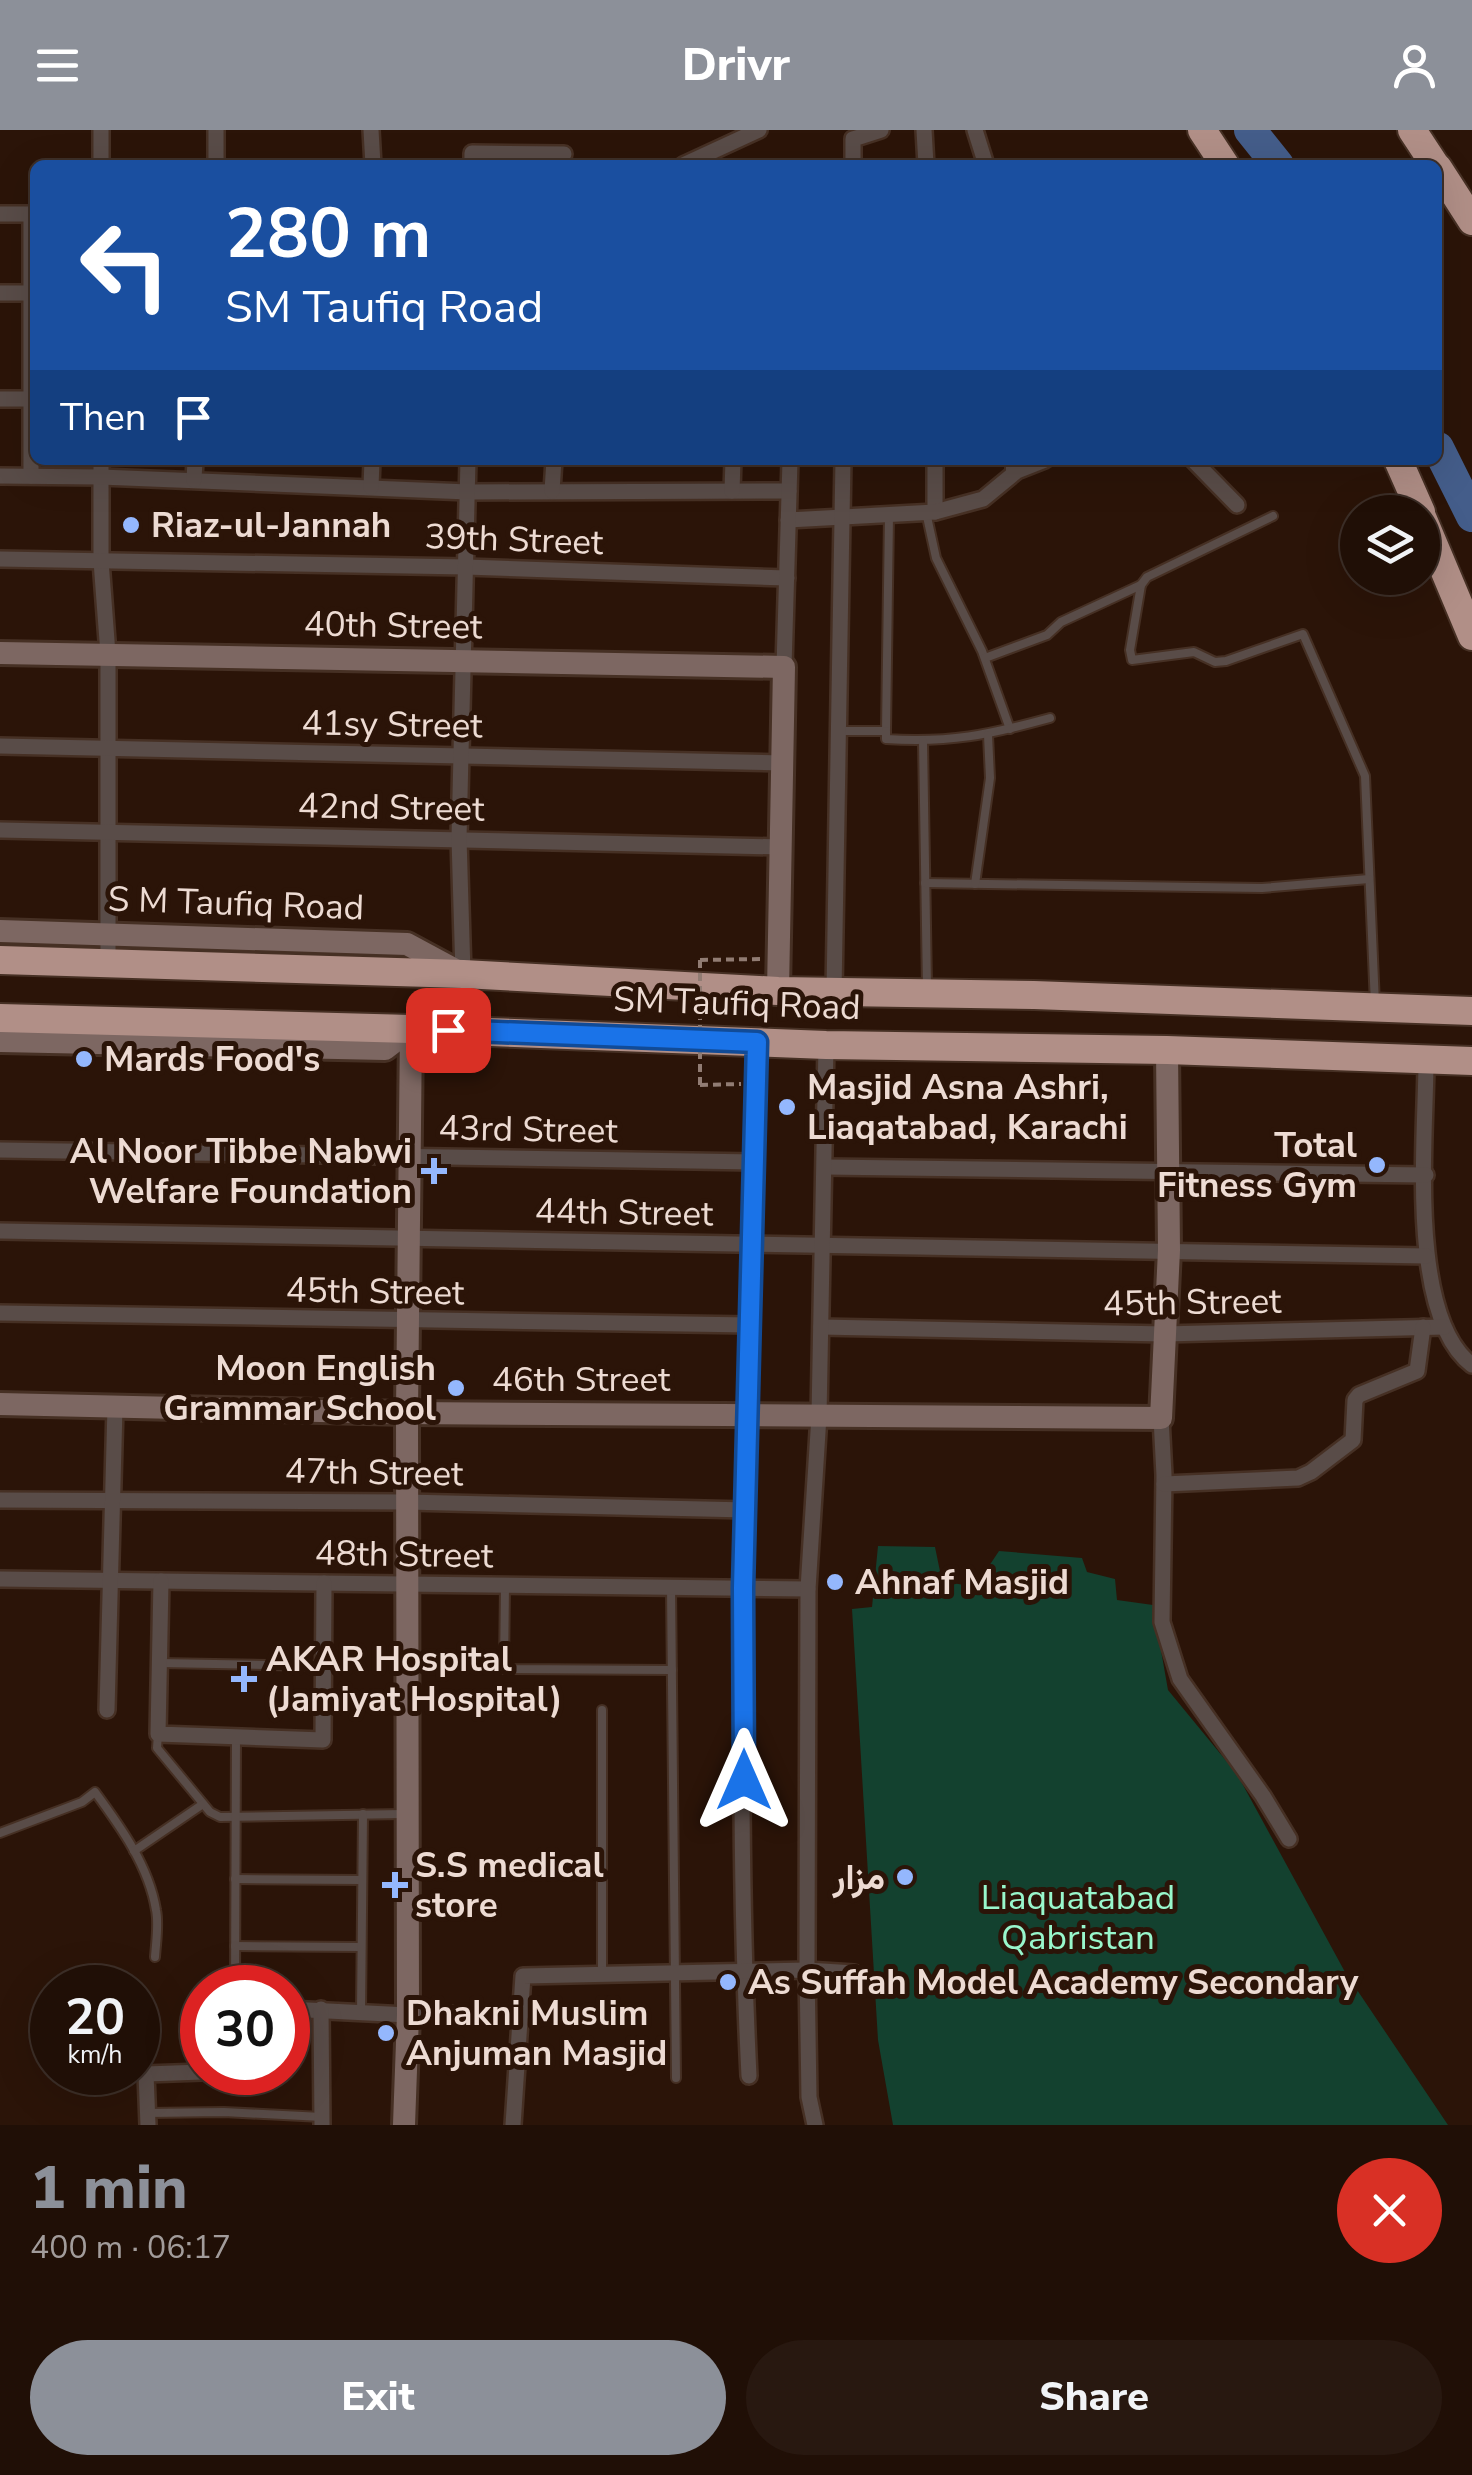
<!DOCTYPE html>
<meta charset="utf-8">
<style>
:root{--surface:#200f06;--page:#281810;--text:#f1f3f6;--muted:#a29c9b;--line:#3d2f28;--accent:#8c9099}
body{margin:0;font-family:"Nunito Sans",Vazirmatn,sans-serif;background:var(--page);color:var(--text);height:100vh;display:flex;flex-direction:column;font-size:38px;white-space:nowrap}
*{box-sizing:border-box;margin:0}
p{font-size:32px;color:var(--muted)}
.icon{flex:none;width:55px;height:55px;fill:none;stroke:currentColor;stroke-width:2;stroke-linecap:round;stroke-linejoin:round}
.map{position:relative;height:1995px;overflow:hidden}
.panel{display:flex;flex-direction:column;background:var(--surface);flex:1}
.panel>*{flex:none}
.top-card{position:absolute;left:30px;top:30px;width:1412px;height:305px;border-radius:15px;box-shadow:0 10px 40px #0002,0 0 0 2px var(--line);background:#1a4fa0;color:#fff;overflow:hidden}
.fabs{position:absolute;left:1340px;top:365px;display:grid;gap:20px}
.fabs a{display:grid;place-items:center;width:100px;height:100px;border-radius:50%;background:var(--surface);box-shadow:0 10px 40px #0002,0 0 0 2px var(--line);font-size:50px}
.speed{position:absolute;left:30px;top:1835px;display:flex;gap:20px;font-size:50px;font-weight:700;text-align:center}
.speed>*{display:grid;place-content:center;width:130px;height:130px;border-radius:50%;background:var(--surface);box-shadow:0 10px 40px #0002,0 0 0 2px var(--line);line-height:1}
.speed small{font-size:25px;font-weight:400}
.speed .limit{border:15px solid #d22;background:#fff;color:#111}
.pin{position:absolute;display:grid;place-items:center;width:85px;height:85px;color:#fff;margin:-42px;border-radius:20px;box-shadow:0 5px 15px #0006}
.me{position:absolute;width:110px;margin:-55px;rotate:0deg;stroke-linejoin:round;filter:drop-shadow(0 0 8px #0008)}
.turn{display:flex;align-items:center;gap:35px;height:210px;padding:0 30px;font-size:45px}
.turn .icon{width:130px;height:130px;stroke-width:2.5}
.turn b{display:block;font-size:70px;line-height:85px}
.then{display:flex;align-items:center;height:95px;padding:0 30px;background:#0003;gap:20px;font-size:38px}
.round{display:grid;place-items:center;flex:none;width:105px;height:105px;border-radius:52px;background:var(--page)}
.head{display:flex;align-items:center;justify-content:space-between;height:170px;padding:0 30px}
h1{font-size:60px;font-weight:800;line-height:75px;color:var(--accent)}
.cta{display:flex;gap:20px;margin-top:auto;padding:20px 30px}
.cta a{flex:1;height:115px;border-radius:60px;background:var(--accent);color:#fff;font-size:40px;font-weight:800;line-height:115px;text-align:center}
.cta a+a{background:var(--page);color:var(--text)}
header{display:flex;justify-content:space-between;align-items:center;height:130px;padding:0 30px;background:var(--accent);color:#fff;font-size:45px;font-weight:800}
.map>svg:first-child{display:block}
.green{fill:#13412f}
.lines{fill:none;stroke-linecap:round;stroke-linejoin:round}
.river{stroke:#445d8a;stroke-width:32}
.lane-casing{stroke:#463024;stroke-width:12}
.street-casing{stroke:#463024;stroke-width:20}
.secondary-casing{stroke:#463024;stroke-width:28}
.highway-casing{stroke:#463024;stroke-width:32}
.path{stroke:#917c73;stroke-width:4;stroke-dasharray:8 5;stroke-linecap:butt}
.lane{stroke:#594c48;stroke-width:8}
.street{stroke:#594c48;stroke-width:15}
.secondary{stroke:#7d6762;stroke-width:22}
.highway{stroke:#b18f87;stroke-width:28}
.path-bridge{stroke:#917c73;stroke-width:4;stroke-dasharray:8 5;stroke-linecap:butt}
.route-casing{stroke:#114b97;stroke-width:25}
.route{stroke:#1a73e8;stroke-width:18}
.poi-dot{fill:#94b7fd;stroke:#2b1408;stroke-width:4}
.labels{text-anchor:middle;stroke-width:10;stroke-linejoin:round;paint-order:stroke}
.poi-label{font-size:35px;font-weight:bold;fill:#eddbd3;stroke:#2b1408;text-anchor:start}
.street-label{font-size:35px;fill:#eddbd3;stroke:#2b1408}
.park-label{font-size:35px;fill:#98f7cc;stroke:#2b1408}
</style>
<header><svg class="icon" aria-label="menu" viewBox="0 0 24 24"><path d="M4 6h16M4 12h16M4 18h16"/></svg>Drivr<svg class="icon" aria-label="person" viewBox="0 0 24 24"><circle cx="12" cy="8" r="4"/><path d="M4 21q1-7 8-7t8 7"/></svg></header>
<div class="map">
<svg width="1472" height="1995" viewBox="0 0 1472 1995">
<rect width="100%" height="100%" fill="#2b1408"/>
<polygon class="green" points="878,1416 935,1417 942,1451 975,1457 999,1421 1082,1428 1087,1442 1115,1449 1117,1470 1153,1475 1168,1560 1237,1644 1345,1842 1448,1995 893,1995 878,1910 852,1479 872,1477"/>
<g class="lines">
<g class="river">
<polyline points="1250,0 1278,35"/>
<polyline points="1438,318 1472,386"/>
</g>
<defs>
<g id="lane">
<polyline points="1010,330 1010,347"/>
<polyline points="926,382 936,428 982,521 1010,599"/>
<polyline points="1141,455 1130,520 1132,530 1194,522 1215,532 1226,531 1303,504 1365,646 1375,874"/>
<polyline points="985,528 1047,505 1061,492 1141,455 1147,447 1273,386"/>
<polyline points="837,601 886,601 889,385"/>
<path d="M886,601V609C950,613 988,605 1050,588"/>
<polyline points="923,611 927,857"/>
<polyline points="925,753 1262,758 1369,749"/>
<polyline points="975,754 990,648 988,605"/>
<polyline points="505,1455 504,1539 672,1540"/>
<polyline points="671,1457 676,1948"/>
<polyline points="160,1533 323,1536"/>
<polyline points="323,1574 404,1574"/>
<polyline points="158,1604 157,1618 210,1682 220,1687 403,1684"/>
<path d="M0,1703L82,1672L95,1662C120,1696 149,1736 156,1780C159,1794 156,1812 155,1827"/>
<polyline points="134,1721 203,1674"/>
<polyline points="235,1749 362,1750"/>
<polyline points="235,1816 361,1817"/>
<polyline points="602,1844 602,1580"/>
<polyline points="235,1858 236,1608"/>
<polyline points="361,1882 363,1684"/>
<polyline points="147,1983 224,1982 322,1987"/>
</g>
<g id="street">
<polyline points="216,0 216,35"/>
<polyline points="371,0 373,35"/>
<polyline points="924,0 926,35"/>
<polyline points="975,0 986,35"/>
<polyline points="101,35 101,0"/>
<polyline points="472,35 472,23 564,24"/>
<polyline points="683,35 759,0"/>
<polyline points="853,35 853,9 881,0"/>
<polyline points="0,84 35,84"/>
<polyline points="31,84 31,346"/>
<polyline points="0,163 30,163"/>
<polyline points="0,269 31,269"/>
<polyline points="101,330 101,431 108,524 108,834"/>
<polyline points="935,330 935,382"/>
<polyline points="1193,330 1237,375"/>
<polyline points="0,346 101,347 468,362 789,361"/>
<polyline points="194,350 195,330"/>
<polyline points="371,357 372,330"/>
<polyline points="552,361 554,330"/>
<polyline points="732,361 733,330"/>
<polyline points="788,390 935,382 983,369 1017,341 1045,330"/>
<polyline points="0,429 466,437 787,448"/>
<polyline points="784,537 790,330"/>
<polyline points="0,616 783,633"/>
<polyline points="0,700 781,717"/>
<polyline points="463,844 459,708 468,330"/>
<polyline points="834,862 843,330"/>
<path d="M1426,930C1426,1007 1407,1186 1472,1235"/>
<polyline points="0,1020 755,1032"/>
<polyline points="825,1037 1426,1045"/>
<polyline points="0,1101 1426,1126"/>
<polyline points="0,1183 750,1195"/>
<polyline points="821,1197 1165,1204 1444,1197"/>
<polyline points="1161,1288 1164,1345 1162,1492 1180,1549 1263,1666 1289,1709"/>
<polyline points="1164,1354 1298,1348 1311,1342 1353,1310 1355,1270 1359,1265 1417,1241 1423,1197"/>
<polyline points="0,1370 407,1372 747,1380"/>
<polyline points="0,1449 808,1459"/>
<polyline points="161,1451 158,1604 323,1610 324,1453"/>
<polyline points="107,1580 115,1277"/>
<polyline points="288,1879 408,1885 522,1883"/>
<polyline points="321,1879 322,1995"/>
<path d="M749,1946C732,1602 750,1257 757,912"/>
<polyline points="148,1995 146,1944 202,1942"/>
<polyline points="513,1995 523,1846 807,1840 854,1843"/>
<polyline points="815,1995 809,1967 807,1840 808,1459 819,1286 826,915"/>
</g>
<g id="secondary">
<polyline points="0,523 784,537 778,861"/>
<polyline points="0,801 407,814 459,842"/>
<polyline points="0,911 385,919 411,899"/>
<polyline points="0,1274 407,1283 1161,1288 1169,1120 1167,920"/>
<polyline points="404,1995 408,1885 407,1283 411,899"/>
</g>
<g id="highway">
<polyline points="1202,0 1225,35"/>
<polyline points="1412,0 1435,35"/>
<polyline points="1438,38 1472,91"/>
<polyline points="1398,330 1421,382"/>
<polyline points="1422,387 1472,506"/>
<polyline points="0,830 463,844 778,861 1034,865 1472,881"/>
<polyline points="0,888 411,899 826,915 1167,920 1472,931"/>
</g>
</defs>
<use href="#lane" class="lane-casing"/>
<use href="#street" class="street-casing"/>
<use href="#secondary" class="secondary-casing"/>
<use href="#highway" class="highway-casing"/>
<g class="path">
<polyline points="700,830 761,829"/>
<polyline points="700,955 741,954"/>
</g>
<use href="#lane" class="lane"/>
<use href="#street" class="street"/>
<use href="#secondary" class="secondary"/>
<use href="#highway" class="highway"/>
<polyline class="path-bridge" points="700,955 700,830"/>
</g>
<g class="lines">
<defs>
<polyline id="route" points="448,900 757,912 743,1458 744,1650"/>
</defs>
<use href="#route" class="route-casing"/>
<use href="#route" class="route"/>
</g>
<g class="poi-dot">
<circle cx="131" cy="395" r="10"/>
<circle cx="84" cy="929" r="10"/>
<circle cx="787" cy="977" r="10"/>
<circle cx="1377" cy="1035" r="10"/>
<path d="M429 1026h10v10h10v10h-10v10h-10v-10h-10v-10h10z"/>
<circle cx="456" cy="1258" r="10"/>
<circle cx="835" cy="1452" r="10"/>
<path d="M239 1534h10v10h10v10h-10v10h-10v-10h-10v-10h10z"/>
<circle cx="905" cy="1747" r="10"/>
<path d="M390 1740h10v10h10v10h-10v10h-10v-10h-10v-10h10z"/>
<circle cx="728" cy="1852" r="10"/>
<circle cx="386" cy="1903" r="10"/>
</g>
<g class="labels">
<g class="poi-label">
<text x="151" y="407">Riaz-ul-Jannah</text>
<text x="104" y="941">Mards Food's</text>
<text x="807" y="969">Masjid Asna Ashri,<tspan x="807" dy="40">Liaqatabad, Karachi</tspan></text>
<text x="1357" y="1027" text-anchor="end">Total<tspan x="1357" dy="40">Fitness Gym</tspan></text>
<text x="412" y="1033" text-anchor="end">Al Noor Tibbe Nabwi<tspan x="412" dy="40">Welfare Foundation</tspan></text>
<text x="436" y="1250" text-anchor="end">Moon English<tspan x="436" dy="40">Grammar School</tspan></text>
<text x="855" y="1464">Ahnaf Masjid</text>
<text x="266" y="1541">AKAR Hospital<tspan x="266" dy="40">(Jamiyat Hospital)</tspan></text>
<text x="415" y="1747">S.S medical<tspan x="415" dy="40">store</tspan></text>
<text x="885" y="1759" text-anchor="end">مزار</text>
<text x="748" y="1864">As Suffah Model Academy Secondary</text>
<text x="406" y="1895">Dhakni Muslim<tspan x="406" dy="40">Anjuman Masjid</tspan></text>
</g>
<g class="street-label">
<text transform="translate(514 409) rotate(2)" y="12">39th Street</text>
<text transform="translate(393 495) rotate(1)" y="12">40th Street</text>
<text transform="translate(392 594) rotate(1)" y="12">41sy Street</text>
<text transform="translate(391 677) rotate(1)" y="12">42nd Street</text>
<text transform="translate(236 773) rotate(2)" y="12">S M Taufiq Road</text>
<text transform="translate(737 873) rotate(2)" y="12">SM Taufiq Road</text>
<text transform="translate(528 999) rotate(1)" y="12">43rd Street</text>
<text transform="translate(624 1082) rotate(1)" y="12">44th Street</text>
<text transform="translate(375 1161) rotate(1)" y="12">45th Street</text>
<text transform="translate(1192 1172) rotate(-1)" y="12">45th Street</text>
<text x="581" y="1261">46th Street</text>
<text transform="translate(374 1342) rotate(1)" y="12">47th Street</text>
<text transform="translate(404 1424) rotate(1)" y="12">48th Street</text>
</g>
<g class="park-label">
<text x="1078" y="1779">Liaquatabad<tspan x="1078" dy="40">Qabristan</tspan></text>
</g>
</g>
</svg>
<div class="fabs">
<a><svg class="icon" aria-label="layers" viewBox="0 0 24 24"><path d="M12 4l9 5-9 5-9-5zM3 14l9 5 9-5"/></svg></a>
</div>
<div class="speed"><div>20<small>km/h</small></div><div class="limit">30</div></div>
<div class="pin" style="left:448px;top:900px;background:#d93025"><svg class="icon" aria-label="arrive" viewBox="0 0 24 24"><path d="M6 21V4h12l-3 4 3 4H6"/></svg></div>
<svg class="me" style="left:744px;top:1650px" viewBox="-20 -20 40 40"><path d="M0-17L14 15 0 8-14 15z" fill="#1a73e8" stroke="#fff" stroke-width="4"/></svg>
<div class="top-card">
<div class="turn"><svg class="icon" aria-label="left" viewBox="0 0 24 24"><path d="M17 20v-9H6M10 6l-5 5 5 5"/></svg><div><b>280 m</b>SM Taufiq Road</div></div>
<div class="then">Then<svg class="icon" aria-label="arrive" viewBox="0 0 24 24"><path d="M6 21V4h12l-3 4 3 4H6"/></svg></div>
</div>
</div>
<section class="panel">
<div class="head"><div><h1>1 min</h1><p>400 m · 06:17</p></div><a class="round" style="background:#d93025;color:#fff"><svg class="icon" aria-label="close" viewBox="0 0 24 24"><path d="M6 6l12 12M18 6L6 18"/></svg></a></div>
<div class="cta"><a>Exit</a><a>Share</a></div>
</section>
